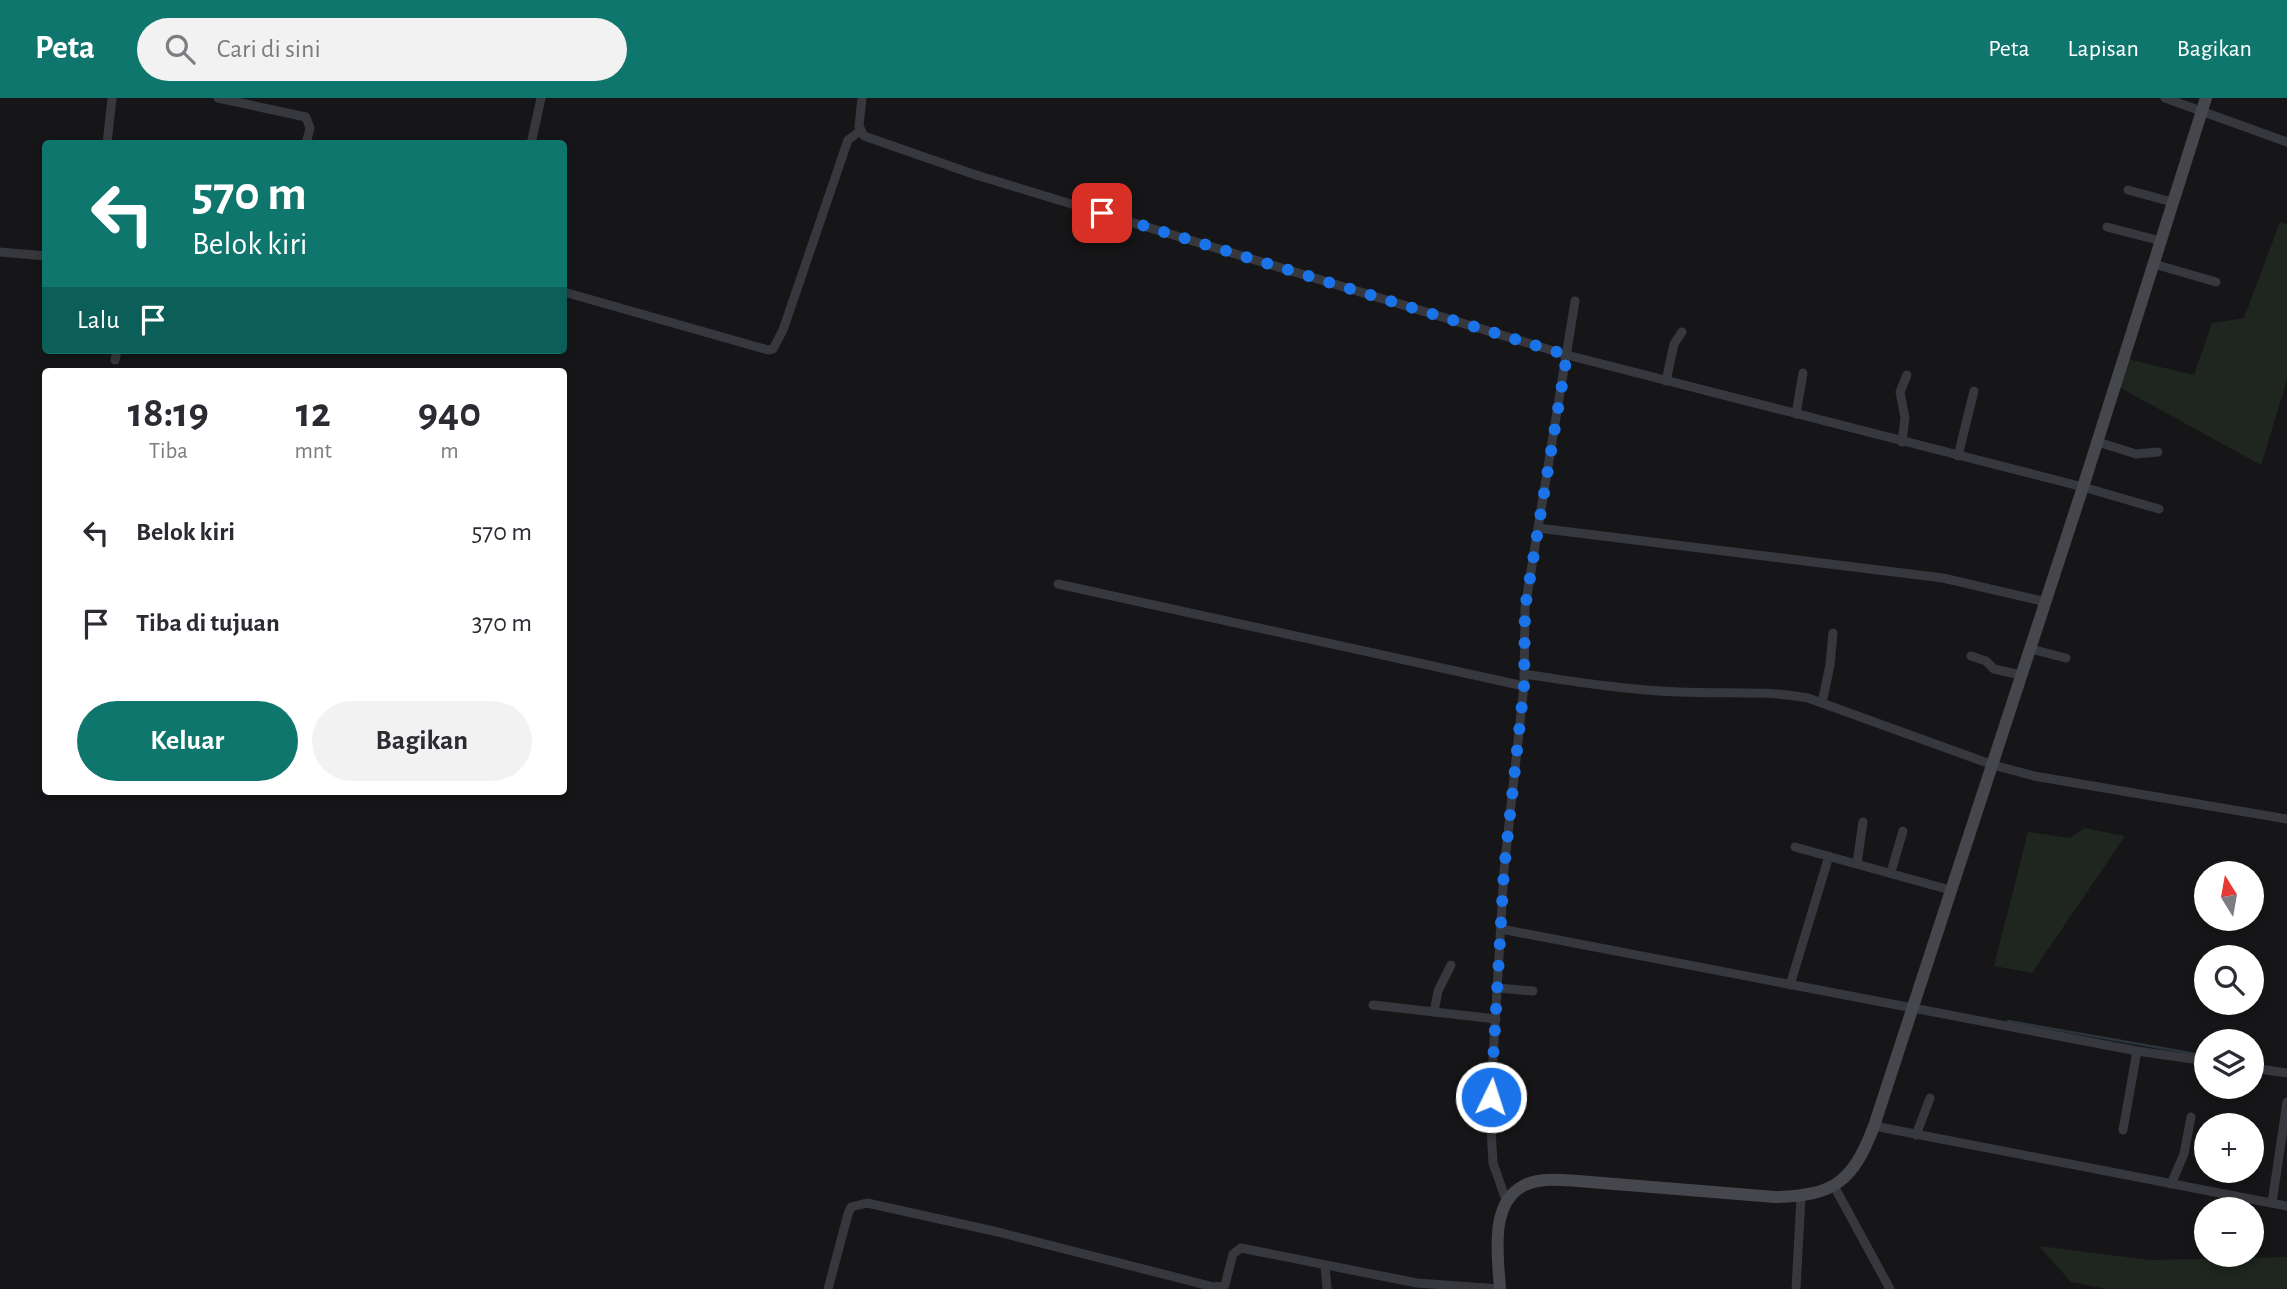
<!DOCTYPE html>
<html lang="id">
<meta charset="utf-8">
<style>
:root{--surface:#fff;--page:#f2f2f3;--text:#2b2b33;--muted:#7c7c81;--accent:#0f766e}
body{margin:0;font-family:"Alegreya Sans",sans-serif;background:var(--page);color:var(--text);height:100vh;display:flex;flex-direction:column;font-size:26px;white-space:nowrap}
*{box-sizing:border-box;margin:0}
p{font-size:23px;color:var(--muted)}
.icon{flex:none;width:38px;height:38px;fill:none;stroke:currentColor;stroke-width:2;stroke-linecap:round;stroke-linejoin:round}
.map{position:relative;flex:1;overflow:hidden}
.side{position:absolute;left:42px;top:270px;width:525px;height:427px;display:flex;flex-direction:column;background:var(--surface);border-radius:7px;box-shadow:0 4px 10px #0003}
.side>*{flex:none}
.hud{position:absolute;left:42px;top:42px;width:525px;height:214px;border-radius:7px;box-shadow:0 4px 10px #0003;background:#0f766e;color:#fff;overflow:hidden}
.needle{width:46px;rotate:349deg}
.fabs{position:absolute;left:2194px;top:763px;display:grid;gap:14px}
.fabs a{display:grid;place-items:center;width:70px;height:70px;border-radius:50%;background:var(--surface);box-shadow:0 4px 10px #0003;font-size:35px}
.pin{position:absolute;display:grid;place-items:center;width:60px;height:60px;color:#fff;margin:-30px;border-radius:14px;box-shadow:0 4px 10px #0006}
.me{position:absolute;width:77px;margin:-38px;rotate:4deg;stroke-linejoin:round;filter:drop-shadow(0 0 5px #0008)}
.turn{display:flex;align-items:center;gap:24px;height:147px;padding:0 35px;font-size:32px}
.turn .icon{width:91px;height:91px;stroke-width:2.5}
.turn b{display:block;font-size:49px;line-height:60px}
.then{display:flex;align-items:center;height:66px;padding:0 35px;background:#0003;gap:14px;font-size:26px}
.eta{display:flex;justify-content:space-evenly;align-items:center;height:119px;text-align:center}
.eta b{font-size:42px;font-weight:700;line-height:49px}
.cta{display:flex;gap:14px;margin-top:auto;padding:14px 35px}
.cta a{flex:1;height:80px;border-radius:42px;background:var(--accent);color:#fff;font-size:28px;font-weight:700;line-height:80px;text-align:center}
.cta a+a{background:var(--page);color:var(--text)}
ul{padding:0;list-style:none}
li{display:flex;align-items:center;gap:21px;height:91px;padding:0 35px}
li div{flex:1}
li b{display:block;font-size:26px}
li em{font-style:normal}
header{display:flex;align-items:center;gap:42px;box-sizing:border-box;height:98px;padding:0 35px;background:var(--accent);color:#fff}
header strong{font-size:33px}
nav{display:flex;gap:38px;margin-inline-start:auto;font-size:24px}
.search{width:490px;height:63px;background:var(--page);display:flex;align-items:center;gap:18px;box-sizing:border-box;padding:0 24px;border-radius:38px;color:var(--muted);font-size:26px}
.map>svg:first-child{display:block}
.green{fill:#1e261f}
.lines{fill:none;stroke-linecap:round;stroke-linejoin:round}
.stream{stroke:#2c353c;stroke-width:2.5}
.street{stroke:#37383d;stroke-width:9}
.secondary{stroke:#45474d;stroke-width:12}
.route{stroke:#1a73e8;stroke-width:12;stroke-dasharray:0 21.6}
</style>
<header>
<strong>Peta</strong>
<div class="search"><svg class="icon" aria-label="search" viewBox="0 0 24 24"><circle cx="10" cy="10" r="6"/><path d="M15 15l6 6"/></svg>Cari di sini</div>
<nav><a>Peta</a><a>Lapisan</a><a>Bagikan</a></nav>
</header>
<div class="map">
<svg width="2287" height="1191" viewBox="0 0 2287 1191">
<rect width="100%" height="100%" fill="#161618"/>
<g class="green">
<polygon points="2280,124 2287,127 2287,282 2261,367 2117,288 2127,261 2194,277 2212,225 2244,220"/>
<polygon points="2084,730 2125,738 2032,875 1994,868 2028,734 2070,740"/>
<polygon points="2039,1148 2150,1162 2287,1159 2287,1191 2108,1191 2071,1184"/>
</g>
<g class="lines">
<g class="stream">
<polyline points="2008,923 2207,958"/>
<polyline points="2252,965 2260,967"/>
</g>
<g class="street">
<polyline points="218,0 306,19 310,30 306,46"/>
<polyline points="862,0 859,28 864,38 973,76 1567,257 2083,389 2159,411"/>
<polyline points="2165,0 2287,44"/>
<polyline points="107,46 112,0"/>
<polyline points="531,46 541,0"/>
<polyline points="2128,92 2172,104"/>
<polyline points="2107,129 2161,143"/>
<polyline points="0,154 46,158"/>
<polyline points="2154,166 2216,184"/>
<polyline points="564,194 768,252 773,251 783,232 848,42 860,33"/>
<polyline points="115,262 117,252"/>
<polyline points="1666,283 1674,246 1682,234"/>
<polyline points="1796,316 1803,275"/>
<polyline points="1902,344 1905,320 1900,294 1907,277"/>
<polyline points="2098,344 2136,356 2158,354"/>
<polyline points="1958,358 1974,293"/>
<polyline points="1538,430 1943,480 2046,504"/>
<polyline points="1058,486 1524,588"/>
<polyline points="2031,551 2066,560"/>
<polyline points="1971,558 1986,563 1994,571 2021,577"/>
<path d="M1524,576C1576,584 1627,592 1679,594C1722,596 1766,592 1808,600L1993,667L2034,678L2287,721"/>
<polyline points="1822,605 1830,567 1833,535"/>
<polyline points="1795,749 1950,792"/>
<polyline points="1857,765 1863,724"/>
<polyline points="1891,774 1903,733"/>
<polyline points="1501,831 2137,953 2207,963"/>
<polyline points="1790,887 1829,758"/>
<polyline points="1498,890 1533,893"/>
<polyline points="1373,907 1496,921"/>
<polyline points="1434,914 1438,893 1451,867"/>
<polyline points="2252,970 2287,975"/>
<polyline points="1874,1028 2287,1108"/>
<polyline points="2123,1032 2137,953"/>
<polyline points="1916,1037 1930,1000"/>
<polyline points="2171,1086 2184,1056 2191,1019"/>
<polyline points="1834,1088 1890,1191"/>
<polyline points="1507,1105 1493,1065 1490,1013 1504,772 1524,588 1525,510 1575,203"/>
<polyline points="2272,1105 2287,1004"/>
<polyline points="1325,1167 1327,1191"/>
<polyline points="828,1191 848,1116 851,1109 867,1105 998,1134 1214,1189 1225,1187 1233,1156 1241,1150 1417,1185 1500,1191"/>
<polyline points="1796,1191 1801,1099"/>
</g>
<path class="secondary" d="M1500,1191C1498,1159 1489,1106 1523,1088C1539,1079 1561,1082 1578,1083L1775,1099C1835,1098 1853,1083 1874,1028L2083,389L2206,0"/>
</g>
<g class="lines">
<polyline class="route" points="1102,115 1567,257 1525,510 1524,588 1504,772 1491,999"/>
</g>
</svg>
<div class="fabs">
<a><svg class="needle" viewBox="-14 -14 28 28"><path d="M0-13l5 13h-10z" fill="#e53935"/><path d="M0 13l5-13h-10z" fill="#7c7c81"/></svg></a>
<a><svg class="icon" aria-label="search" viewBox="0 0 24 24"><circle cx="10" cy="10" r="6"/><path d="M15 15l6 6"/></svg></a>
<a><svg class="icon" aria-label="layers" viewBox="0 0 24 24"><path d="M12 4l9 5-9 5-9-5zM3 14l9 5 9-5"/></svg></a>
<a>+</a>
<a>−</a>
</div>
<div class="pin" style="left:1102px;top:115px;background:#d93025"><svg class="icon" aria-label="arrive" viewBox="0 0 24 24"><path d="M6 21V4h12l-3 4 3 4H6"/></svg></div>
<svg class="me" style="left:1491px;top:999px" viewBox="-20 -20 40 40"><circle r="17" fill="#1a73e8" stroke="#fff" stroke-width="3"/><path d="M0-11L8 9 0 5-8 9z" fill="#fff"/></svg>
<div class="hud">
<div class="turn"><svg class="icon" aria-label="left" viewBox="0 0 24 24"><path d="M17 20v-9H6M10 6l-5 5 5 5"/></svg><div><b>570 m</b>Belok kiri</div></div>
<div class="then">Lalu<svg class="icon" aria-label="arrive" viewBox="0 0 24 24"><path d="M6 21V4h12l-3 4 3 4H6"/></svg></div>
</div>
<section class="side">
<div class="eta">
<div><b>18:19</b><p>Tiba</p></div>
<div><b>12</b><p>mnt</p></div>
<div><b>940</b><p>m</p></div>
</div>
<ul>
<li><svg class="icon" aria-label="left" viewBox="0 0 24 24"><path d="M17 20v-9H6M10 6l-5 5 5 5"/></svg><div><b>Belok kiri</b></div><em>570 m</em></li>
<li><svg class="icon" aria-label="arrive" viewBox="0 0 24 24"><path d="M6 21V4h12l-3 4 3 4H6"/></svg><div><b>Tiba di tujuan</b></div><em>370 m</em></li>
</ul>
<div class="cta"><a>Keluar</a><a>Bagikan</a></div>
</section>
</div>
